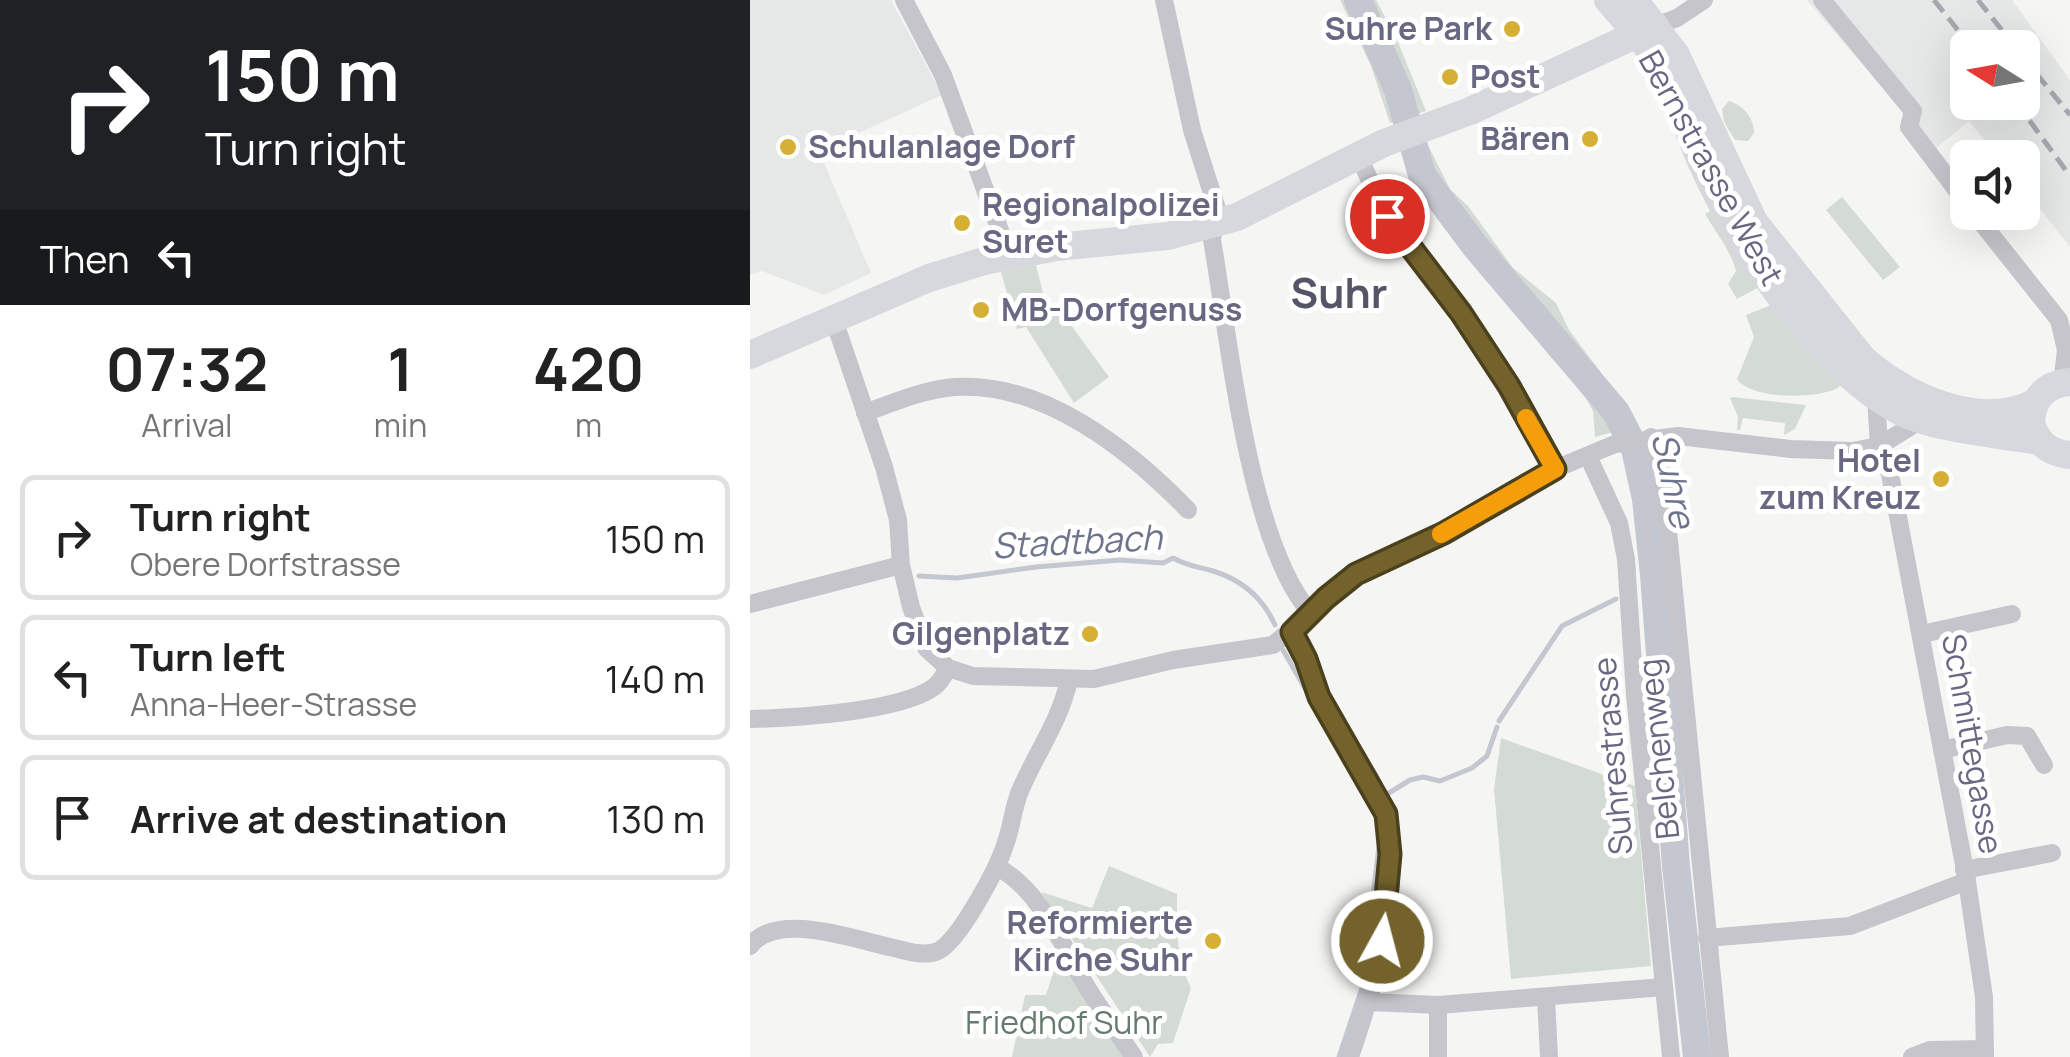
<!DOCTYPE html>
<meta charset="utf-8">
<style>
:root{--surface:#fff;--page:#f6f6f6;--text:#222;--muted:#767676;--line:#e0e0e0}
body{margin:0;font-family:Manrope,sans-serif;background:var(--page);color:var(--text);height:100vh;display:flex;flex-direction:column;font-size:38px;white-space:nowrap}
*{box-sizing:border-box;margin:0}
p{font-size:32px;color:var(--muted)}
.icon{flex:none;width:55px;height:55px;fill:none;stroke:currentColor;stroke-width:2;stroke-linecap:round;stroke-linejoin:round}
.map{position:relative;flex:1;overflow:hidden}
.panel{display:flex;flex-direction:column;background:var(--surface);width:750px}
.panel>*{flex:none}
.guide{background:#202124;color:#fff;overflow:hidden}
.needle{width:65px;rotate:281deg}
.controls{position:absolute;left:1200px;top:30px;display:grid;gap:20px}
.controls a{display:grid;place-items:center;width:90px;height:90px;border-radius:15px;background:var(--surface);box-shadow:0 10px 40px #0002;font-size:50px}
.pin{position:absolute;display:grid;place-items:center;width:85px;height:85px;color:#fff;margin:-42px;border:5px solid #fff;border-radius:50%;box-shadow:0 2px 10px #0007}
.me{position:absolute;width:110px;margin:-55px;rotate:7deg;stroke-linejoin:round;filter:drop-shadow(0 0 8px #0008)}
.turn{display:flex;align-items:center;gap:35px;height:210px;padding:0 40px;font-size:45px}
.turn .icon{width:130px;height:130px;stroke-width:2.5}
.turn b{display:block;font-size:70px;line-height:85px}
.then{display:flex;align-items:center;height:95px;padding:0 40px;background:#0003;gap:20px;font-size:38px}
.eta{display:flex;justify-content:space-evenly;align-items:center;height:170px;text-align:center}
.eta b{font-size:60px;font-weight:700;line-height:70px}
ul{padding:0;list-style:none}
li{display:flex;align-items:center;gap:30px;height:125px;margin:0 20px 15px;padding:0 20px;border:5px solid var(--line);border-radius:15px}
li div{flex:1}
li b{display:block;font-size:38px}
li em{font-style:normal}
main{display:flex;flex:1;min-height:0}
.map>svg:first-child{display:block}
.built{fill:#e6e7e7;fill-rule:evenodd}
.green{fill:#d3dbd4}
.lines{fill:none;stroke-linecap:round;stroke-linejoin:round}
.stream{stroke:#c4c6d0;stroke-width:5}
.river{stroke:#c4c6d0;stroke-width:28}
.street{stroke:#c5c5cb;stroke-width:18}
.primary{stroke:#d7d7de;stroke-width:28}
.rail{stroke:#a7a7b0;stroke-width:5;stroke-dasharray:15 8;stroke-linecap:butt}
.route-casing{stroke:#4b401c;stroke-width:25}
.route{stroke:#73622b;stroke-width:18}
.slow{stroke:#f59e0b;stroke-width:18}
.poi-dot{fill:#d5b035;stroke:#fff;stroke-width:4}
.labels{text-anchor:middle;stroke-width:10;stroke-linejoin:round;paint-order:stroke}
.poi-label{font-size:32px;font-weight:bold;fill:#686882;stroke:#fff;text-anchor:end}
.street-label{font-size:32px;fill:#686882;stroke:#fff}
.park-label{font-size:32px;fill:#667a6d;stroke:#fff}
.water-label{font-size:35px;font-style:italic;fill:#6e748c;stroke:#fff}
.district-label{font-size:42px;font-weight:bold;fill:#555568;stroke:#fff}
</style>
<main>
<section class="panel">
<div class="guide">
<div class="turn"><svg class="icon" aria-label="right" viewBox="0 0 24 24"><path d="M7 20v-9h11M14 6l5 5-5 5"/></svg><div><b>150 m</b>Turn right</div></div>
<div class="then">Then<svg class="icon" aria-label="left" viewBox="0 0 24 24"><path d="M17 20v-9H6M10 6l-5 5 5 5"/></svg></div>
</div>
<div class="eta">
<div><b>07:32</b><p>Arrival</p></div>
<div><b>1</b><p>min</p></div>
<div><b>420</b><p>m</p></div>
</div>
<ul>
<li><svg class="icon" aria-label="right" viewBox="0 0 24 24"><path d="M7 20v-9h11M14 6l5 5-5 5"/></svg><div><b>Turn right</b><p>Obere Dorfstrasse</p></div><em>150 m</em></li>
<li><svg class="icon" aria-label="left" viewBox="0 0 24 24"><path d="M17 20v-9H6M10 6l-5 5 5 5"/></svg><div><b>Turn left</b><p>Anna-Heer-Strasse</p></div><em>140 m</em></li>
<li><svg class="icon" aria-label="arrive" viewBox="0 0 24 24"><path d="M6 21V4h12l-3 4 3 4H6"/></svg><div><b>Arrive at destination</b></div><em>130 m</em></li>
</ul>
</section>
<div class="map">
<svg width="1320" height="1057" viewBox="0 0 1320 1057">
<rect width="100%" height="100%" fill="#f5f6f4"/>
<g class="built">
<polygon points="0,0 141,0 192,95 69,151 121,273 74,295 12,271 0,275"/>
<path d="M1057,0H1262L1320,80V247L1273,187L1272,158L1249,157L1219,121L1185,149ZM1218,48H1272V102H1218Z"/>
</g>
<g class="green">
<polygon points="590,0 626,0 646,37 676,111 640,123 621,66"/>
<path d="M979,101C993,105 1004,118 1004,133L998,141L985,140L974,122L972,109Z"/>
<polygon points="679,147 700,189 718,206 763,268 806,303 819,330 876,406 885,426 845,437 843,411 830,388 798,354 768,307 736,274 670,184 659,152"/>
<polygon points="1092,197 1150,267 1133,280 1076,210"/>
<path d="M964,209L1011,286L987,299L978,284L986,271C980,249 966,233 955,214Z"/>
<polygon points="286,265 296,305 318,321 359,377 324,403 276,327 267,329 251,272"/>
<path d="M1021,305L1091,384L1088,388C1067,399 1001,400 987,379L1004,337L996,315Z"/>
<polygon points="983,397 1056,405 1045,429 1034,435 1035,423 993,418 990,430 987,430 988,417 980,398"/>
<polygon points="751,738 885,786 901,966 761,979 744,789"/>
<path d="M359,866L427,894C427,929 425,956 441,988L423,1043L408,1044L400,1057L291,892L342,908Z"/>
<polygon points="309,954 379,1057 262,1057 275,995 296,995"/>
</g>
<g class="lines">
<g class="stream">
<path d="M169,576L207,578L286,567L370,560L413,563L423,558C437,566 449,567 463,571C492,580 513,598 525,625"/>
<polyline points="533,650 565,706"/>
<polyline points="749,721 812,626 866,599"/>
<polyline points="584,737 620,800 631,829 612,988 589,1057"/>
<polyline points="639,793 660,780 673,777 690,781 722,768 737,756 747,727"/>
</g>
<polyline class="river" points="608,0 648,90 672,175 725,246 866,412 885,449 896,499 904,575 926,866 947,1057"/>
<g class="street">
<polyline points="154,0 193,75 259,255"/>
<path d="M414,0L442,130L467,209L462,240C479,336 498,541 560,612"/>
<polyline points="1072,0 1163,111 1159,127 1218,205"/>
<polyline points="905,26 927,18 954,0"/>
<path d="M609,155C633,220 671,255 709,310C745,361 776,415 805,469"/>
<polyline points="1223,212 1309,320 1316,350 1313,376 1309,383"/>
<polyline points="84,320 134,467 148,520 151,565 161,607 176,648 198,668 223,676 344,679 423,660 523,645 606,575 694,533 805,469 865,444 928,436 1041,449 1102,451 1129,446 1171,420"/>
<polyline points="1126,397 1129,446 1140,474 1217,881 1234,997 1235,1057"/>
<path d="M115,413C142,403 175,389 205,387C293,381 380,450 438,510"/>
<polyline points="901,437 912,470 970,1057"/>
<polyline points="838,456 869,523 876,559 885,695 921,1057"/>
<polyline points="0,604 151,565"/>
<path d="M541,632C554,654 560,680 572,702C591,736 627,779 636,816C654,890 624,987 600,1057"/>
<polyline points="1172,634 1262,614"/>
<path d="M0,719C43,718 150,712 184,687C191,682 194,675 198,668"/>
<polyline points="1192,750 1257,735 1277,736 1294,765"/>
<path d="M247,867C293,891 313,950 340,992C354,1014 369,1035 384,1057"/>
<polyline points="1214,870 1302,853"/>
<polyline points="957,938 1100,926 1217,881"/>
<path d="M0,946C27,910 106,940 144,948C157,951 175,957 188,951C210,940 249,866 256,842C262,825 263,808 270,791C286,753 310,721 319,680"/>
<polyline points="796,997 799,1057"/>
<polyline points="619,1002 688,1005 914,987"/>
<polyline points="688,1057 688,1005"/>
<polyline points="1162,1057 1180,1050 1235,1049"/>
</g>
<g class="primary">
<path d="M858,0C876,21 896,42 910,66C929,96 937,131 952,163C989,245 1068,368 1148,410C1183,429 1248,434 1289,441"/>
<path d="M884,0L926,55L1004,222L1113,359C1156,396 1228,431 1284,403"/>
<polyline points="0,355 179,278 234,261 307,247 418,236 487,217 634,143 720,111 905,26"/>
<path d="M1320,382C1296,384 1282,398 1281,423C1287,443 1299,453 1320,455"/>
</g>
<g class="rail">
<polyline points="1184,0 1222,48"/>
<polyline points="1228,0 1266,48"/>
<polyline points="1272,56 1320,115"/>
<polyline points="1266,102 1320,176"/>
</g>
</g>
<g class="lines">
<defs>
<polyline id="route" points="632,941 640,854 636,814 569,697 556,659 542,632 576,598 606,574 694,533 805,469 759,386 711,313 637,216"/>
</defs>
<use href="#route" class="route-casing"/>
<use href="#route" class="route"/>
<polyline class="slow" points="691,534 805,469 776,418"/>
</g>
<g class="poi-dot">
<circle cx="762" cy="29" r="10"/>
<circle cx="700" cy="77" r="10"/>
<circle cx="840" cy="139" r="10"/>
<circle cx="38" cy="147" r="10"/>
<circle cx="212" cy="223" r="10"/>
<circle cx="231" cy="310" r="10"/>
<circle cx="1191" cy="479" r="10"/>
<circle cx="340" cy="634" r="10"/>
<circle cx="463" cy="941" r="10"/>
</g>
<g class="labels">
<g class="poi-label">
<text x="742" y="40">Suhre Park</text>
<text x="720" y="88" text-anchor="start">Post</text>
<text x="820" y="150">Bären</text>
<text x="58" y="158" text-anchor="start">Schulanlage Dorf</text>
<text x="232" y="216" text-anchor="start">Regionalpolizei<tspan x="232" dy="37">Suret</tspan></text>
<text x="251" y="321" text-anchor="start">MB-Dorfgenuss</text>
<text x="1171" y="472">Hotel<tspan x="1171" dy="37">zum Kreuz</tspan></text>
<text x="320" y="645">Gilgenplatz</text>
<text x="443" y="934">Reformierte<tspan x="443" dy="37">Kirche Suhr</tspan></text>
</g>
<g class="street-label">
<text transform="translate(961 168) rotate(61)" y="11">Bernstrasse West</text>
<text transform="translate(1222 744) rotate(80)" y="11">Schmittegasse</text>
<text transform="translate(909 749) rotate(-96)" y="11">Belchenweg</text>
<text transform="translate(863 756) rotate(-95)" y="11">Suhrestrasse</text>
</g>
<g class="park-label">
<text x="314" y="1034">Friedhof Suhr</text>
</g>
<g class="water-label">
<text transform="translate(923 480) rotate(78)" y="12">Suhre</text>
<text transform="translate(327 542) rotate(-3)" y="12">Stadtbach</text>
</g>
<g class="district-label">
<text x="589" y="308">Suhr</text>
</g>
</g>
</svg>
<div class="controls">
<a><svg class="needle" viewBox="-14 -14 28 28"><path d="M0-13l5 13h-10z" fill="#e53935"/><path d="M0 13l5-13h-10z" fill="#767676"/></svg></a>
<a><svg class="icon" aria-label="sound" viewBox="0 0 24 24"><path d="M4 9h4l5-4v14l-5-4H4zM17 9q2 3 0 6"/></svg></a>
</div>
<div class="pin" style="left:637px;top:216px;background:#d93025"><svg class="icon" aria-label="arrive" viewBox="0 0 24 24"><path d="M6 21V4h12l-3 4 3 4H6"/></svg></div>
<svg class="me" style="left:632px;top:941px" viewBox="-20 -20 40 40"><circle r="17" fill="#73622b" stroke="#fff" stroke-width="3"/><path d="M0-11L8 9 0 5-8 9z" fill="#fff"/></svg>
</div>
</main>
